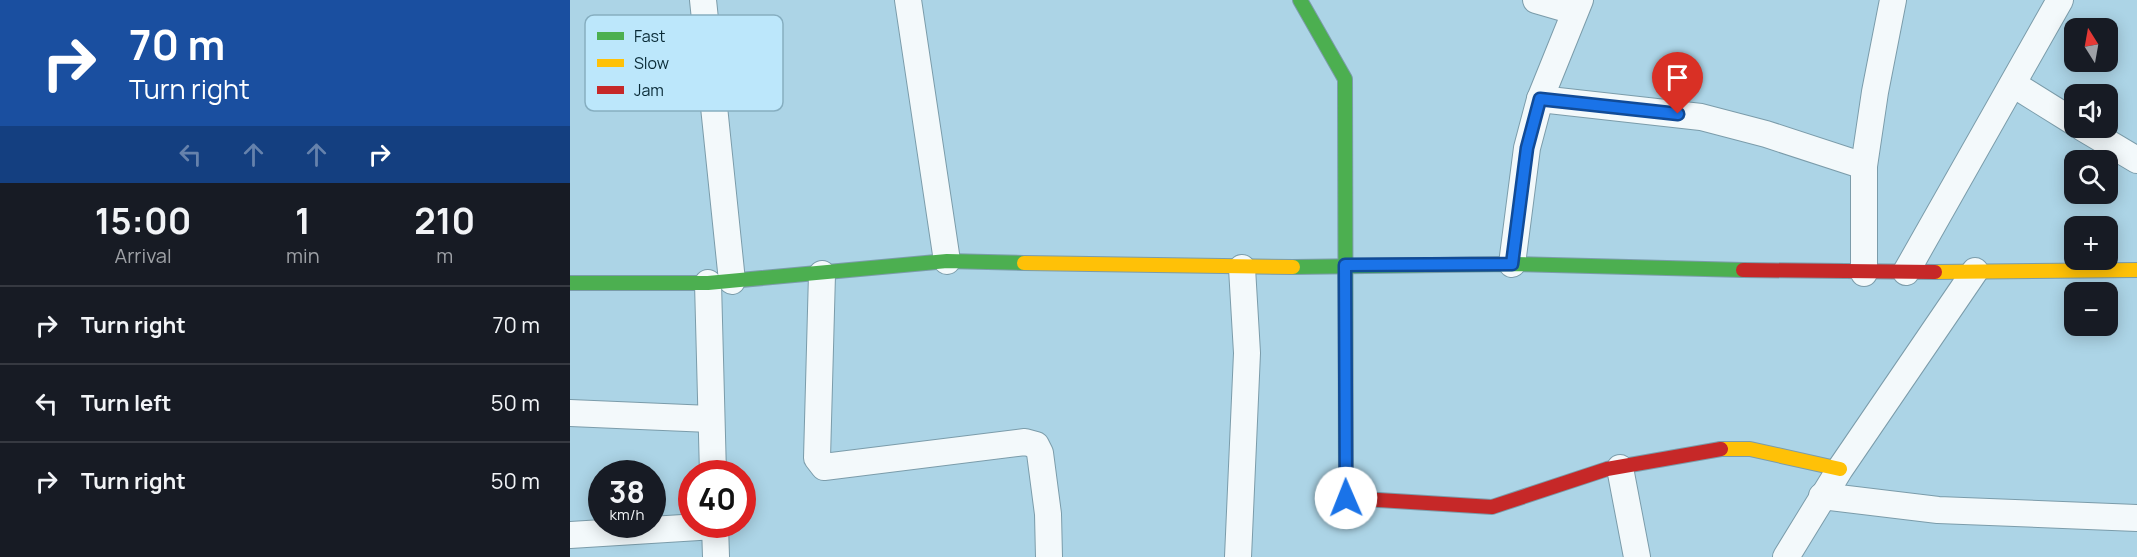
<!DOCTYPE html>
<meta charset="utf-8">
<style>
:root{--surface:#171b24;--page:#20242c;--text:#f1f3f6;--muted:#9ea1a6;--line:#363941}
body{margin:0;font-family:Manrope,sans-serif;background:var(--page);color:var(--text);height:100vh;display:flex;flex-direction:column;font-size:22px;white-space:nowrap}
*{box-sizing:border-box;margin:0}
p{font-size:20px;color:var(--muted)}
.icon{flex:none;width:33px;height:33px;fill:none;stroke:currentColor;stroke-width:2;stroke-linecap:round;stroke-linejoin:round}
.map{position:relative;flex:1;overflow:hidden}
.panel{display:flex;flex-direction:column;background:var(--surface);width:570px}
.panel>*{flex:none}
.banner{background:#1a4fa0;color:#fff;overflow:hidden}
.needle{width:39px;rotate:349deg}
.controls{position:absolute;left:1494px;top:18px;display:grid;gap:12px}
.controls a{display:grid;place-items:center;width:54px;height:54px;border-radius:12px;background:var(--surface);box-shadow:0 3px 15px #0003;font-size:30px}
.speed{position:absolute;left:18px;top:460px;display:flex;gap:12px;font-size:30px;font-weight:700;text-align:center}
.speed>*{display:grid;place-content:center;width:78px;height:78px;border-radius:50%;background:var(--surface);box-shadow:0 3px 15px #0003;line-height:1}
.speed small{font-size:15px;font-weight:400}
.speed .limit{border:9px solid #d22;background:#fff;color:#111}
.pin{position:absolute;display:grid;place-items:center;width:51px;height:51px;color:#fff;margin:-62px -26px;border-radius:50% 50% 50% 0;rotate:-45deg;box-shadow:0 0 6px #0007}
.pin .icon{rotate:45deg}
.me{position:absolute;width:66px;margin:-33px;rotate:359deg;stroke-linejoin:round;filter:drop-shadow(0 0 4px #0008)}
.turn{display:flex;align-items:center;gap:21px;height:126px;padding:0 30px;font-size:27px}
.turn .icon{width:78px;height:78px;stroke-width:2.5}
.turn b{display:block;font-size:42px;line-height:51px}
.lanes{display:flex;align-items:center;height:57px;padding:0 30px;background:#0003;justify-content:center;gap:30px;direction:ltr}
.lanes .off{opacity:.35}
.eta{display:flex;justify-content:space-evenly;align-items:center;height:102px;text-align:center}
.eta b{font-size:36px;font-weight:700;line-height:42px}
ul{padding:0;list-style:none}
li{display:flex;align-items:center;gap:18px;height:78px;padding:0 30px;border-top:2px solid var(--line)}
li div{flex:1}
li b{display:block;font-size:22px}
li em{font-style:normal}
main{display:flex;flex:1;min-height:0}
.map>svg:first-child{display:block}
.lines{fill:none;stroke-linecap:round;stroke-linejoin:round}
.street-casing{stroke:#7b9caa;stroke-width:28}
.fast-casing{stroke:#7b9caa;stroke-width:16}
.slow-casing{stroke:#7b9caa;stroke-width:16}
.jam-casing{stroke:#7b9caa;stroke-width:16}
.street{stroke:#f3f9fb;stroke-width:26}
.fast{stroke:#4caf50;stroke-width:14}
.slow{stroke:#ffc107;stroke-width:14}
.jam{stroke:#c62828;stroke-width:14}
.route-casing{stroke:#114b97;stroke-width:15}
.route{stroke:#1a73e8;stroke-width:10}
.key{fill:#bce7fb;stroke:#86aec0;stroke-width:1.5}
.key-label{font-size:16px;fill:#092a36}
</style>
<main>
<section class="panel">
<div class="banner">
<div class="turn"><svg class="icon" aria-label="right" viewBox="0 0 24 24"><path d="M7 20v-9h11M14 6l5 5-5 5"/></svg><div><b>70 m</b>Turn right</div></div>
<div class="lanes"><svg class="icon off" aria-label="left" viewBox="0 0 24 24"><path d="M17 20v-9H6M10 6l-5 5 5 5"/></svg><svg class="icon off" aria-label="ahead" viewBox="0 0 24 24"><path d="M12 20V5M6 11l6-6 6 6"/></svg><svg class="icon off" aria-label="ahead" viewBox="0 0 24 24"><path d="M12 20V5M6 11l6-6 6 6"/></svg><svg class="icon" aria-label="right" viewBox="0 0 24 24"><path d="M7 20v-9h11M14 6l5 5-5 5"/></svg></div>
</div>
<div class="eta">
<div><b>15:00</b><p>Arrival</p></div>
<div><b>1</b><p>min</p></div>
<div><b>210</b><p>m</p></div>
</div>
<ul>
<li><svg class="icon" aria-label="right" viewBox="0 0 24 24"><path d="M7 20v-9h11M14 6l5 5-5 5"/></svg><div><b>Turn right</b></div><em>70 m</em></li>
<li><svg class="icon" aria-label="left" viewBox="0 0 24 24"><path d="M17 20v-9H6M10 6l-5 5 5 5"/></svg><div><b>Turn left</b></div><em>50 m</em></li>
<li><svg class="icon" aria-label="right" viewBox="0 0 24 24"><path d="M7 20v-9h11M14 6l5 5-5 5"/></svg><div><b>Turn right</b></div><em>50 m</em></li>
</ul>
</section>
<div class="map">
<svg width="1567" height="557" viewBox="0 0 1567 557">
<rect width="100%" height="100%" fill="#acd4e6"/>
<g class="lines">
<defs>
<g id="street">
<polyline points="133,0 162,281"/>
<polyline points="338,0 377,261"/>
<polyline points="966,0 1004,11"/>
<polyline points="1443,84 1504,122"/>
<polyline points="970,99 1131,117 1196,134 1294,166"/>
<polyline points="1513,128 1567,160"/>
<polyline points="942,264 957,148 970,99 1010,0"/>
<polyline points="1336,272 1490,0"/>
<polyline points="1294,273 1294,166 1305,92 1323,0"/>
<polyline points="252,274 247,458 254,467 455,442 466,445 470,453 478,514 479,557"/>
<polyline points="138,283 143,474"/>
<polyline points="0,413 140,419"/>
<polyline points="1050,468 1067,557"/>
<polyline points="1252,496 1368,510 1567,518"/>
<polyline points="145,525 146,557"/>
<polyline points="0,535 145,526"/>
<polyline points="668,557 677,353 672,268"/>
<polyline points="1216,557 1270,469 1405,271"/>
</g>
<g id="fast">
<polyline points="730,0 775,79 776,488"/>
<polyline points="723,267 942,264 1173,270"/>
<polyline points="0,283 138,283 377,261 454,263"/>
</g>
<g id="slow">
<polyline points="454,263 723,267"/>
<polyline points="1365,272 1567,270"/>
<polyline points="1151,449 1180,449 1270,469"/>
</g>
<g id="jam">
<polyline points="1173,270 1365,272"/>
<polyline points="776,488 776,498 922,507 1037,469 1151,449"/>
</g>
</defs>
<use href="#street" class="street-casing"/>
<use href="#fast" class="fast-casing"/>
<use href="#slow" class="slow-casing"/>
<use href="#jam" class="jam-casing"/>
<use href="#street" class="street"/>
<use href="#fast" class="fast"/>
<use href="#slow" class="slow"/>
<use href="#jam" class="jam"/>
</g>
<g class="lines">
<defs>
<polyline id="route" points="776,498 775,265 942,264 957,148 970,99 1108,114"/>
</defs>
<use href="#route" class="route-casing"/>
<use href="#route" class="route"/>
</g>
<rect x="15" y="15" width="198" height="96" rx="9" class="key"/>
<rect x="27" y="32" width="27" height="8" fill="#4caf50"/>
<rect x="27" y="59" width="27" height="8" fill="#ffc107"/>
<rect x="27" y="86" width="27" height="8" fill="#c62828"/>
<g class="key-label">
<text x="64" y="42">Fast</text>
<text x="64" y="69">Slow</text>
<text x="64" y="96">Jam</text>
</g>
</svg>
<div class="controls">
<a><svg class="needle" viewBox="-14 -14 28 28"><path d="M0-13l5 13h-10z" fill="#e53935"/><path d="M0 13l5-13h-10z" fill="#9ea1a6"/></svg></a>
<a><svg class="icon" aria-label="sound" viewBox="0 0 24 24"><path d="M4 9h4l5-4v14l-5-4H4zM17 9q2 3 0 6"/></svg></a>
<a><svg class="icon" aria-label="search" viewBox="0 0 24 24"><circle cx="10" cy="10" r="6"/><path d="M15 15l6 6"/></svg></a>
<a>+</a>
<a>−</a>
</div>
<div class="speed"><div>38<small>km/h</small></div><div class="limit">40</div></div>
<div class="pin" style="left:1108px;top:114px;background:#d93025"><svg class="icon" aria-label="arrive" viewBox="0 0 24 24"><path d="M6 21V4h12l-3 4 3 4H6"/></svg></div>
<svg class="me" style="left:776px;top:498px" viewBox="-20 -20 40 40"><circle r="19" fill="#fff"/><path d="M0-13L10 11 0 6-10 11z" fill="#1a73e8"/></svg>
</div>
</main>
